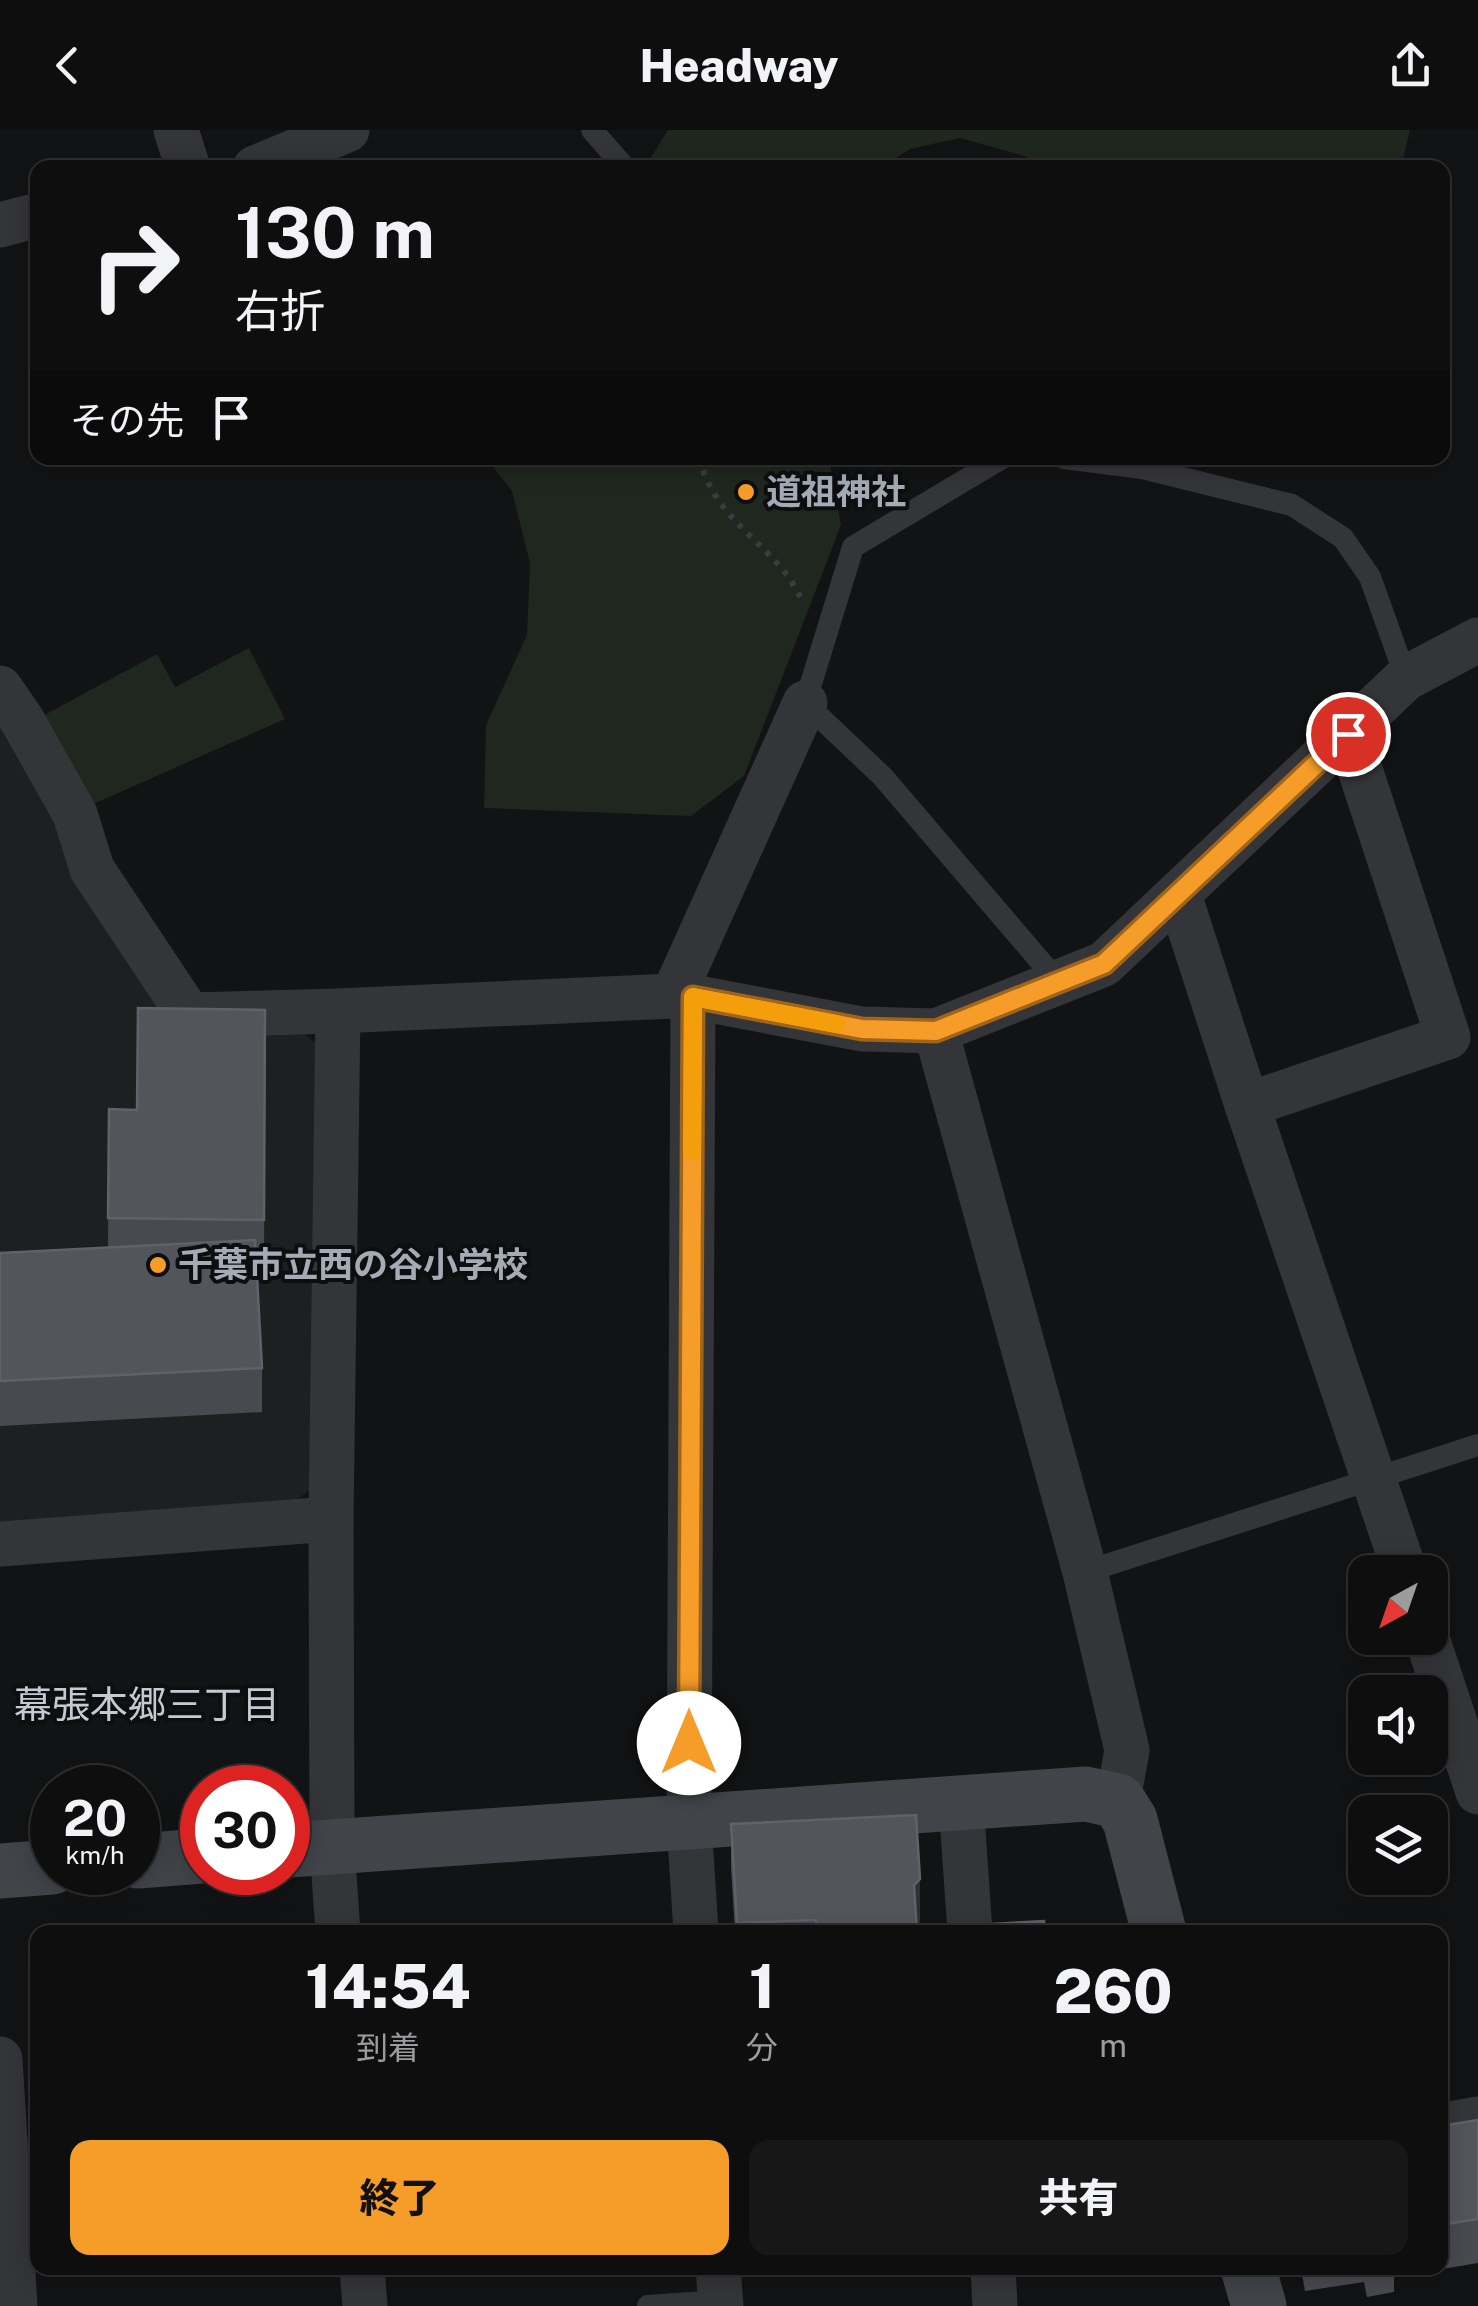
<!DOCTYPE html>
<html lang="ja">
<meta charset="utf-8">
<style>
:root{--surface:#0e0e0f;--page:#171718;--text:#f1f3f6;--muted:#9b9c9e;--line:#2e2e2f;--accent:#f69c29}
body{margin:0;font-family:"Public Sans","Noto Sans JP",sans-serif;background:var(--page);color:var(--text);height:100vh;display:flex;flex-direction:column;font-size:38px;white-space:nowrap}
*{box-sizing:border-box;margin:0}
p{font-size:32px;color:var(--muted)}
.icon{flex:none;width:55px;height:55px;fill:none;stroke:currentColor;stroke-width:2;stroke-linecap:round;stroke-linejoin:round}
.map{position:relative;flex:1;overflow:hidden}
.sheet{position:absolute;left:30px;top:1795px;width:1418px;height:350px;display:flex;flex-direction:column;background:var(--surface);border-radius:20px;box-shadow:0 5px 25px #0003,0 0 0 2px var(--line)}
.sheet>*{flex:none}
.top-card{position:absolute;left:30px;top:30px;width:1420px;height:305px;border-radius:20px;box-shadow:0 5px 25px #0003,0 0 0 2px var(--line);background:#0e0e0f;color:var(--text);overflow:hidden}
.needle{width:65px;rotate:220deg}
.fabs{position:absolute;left:1348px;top:1425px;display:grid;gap:20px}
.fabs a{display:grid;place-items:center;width:100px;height:100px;border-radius:20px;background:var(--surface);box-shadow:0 5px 25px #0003,0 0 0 2px var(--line);font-size:50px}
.speed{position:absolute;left:30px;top:1635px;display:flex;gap:20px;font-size:50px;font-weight:700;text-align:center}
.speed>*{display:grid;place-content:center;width:130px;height:130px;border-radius:50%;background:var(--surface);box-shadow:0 5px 25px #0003,0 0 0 2px var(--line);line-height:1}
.speed small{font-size:25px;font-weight:400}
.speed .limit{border:15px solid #d22;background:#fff;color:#111}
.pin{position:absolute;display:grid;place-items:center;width:85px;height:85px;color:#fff;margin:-42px;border:5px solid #fff;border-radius:50%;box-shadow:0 2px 10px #0007}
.me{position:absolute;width:110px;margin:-55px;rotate:0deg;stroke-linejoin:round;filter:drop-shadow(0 0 8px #0008)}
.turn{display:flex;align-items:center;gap:35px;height:210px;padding:0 40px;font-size:45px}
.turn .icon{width:130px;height:130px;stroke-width:2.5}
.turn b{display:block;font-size:70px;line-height:85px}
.then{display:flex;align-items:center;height:95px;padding:0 40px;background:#0003;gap:20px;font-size:38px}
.eta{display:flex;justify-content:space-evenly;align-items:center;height:170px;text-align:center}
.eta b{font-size:60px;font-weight:800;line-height:70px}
.action{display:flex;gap:20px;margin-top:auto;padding:20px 40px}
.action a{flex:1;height:115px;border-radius:20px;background:var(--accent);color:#111;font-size:40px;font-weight:800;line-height:115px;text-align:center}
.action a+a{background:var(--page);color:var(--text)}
header{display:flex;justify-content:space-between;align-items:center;height:130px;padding:0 40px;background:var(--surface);font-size:45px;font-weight:800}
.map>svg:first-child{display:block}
.built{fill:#1e1f21}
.green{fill:#1f271f}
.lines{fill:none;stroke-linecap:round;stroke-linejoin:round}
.path{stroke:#393c40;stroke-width:6;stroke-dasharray:5 8;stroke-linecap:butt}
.lane{stroke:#333539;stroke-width:22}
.street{stroke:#333539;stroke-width:45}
.secondary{stroke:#414449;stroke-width:55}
.wall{fill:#484a4f}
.shaded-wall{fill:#2e3033}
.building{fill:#52555a;stroke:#5f6268;stroke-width:2.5}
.route-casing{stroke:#a0651b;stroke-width:25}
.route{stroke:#f69c29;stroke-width:18}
.slow{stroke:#f59e0b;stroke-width:18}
.poi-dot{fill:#f69c29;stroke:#0d0e0f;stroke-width:4}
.labels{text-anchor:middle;stroke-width:8;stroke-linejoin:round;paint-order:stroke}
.poi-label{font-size:35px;font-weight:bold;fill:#a4abb5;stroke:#0d0e0f;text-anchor:start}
.neighbourhood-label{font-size:38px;fill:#c5c9d1;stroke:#0d0e0f}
</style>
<header><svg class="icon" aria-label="back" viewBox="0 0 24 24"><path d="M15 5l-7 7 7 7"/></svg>Headway<svg class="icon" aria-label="share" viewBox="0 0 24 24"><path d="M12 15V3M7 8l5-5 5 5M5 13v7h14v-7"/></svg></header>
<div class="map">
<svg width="1478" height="2176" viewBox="0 0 1478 2176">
<rect width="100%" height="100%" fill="#121314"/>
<polygon class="built" points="0,593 178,901 295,896 317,914 315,1356 291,1374 0,1394"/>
<g class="green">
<polygon points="668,0 1410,0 1401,37 1046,37 1024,26 960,8 910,19 882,37 645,37"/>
<polygon points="486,328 829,328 841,395 744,646 691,686 484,678 486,595 527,505 530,433 512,361"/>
<polygon points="249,518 285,589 89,676 39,588 157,524 175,557"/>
</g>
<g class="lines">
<path class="path" d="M699,328C714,382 749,400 783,440C791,449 797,462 804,473"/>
<g class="lane">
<polyline points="592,0 625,38"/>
<polyline points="1002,328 853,417 805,573 883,647 1059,853"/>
<polyline points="1064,328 1142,338 1292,375 1343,408 1370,447 1406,548"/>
<polyline points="1085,1442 1478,1315"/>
<polyline points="648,2176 720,2171"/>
</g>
<g class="street">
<polyline points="176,0 188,38"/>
<polyline points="255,38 347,0"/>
<polyline points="0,95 38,85"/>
<polyline points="0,558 22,590 75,684 92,739 189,885 338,881 673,866 693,867 862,899 936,901 1104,834 1406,548 1478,510"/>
<polyline points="1179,765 1247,975 1405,1442"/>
<polyline points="673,866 805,573"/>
<polyline points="693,867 689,1692 696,1802"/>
<polyline points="338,881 331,1389 332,1717 338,1802"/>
<polyline points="936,901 1085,1442 1127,1620 1118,1671"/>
<polyline points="1247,975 1448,907 1348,603"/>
<polyline points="0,1414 331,1389"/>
<polyline points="1427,1508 1478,1662"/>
<polyline points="961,1672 970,1802"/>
<polyline points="0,1929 15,2176"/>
<polyline points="1440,1996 1478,1989"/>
<polyline points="362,2138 365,2176"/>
<polyline points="718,2138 721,2176"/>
<polyline points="993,2138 995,2176"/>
</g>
<g class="secondary">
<polyline points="288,1720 1086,1664 1118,1671 1130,1690 1159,1802"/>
<polyline points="138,1731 202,1726"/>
<polyline points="0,1741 52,1737"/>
<polyline points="1248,2138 1259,2176"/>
</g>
</g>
<g class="wall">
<polygon points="265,880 264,1134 256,1134 262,1238 262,1282 0,1296 0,1123 108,1118 109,979 137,980"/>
<polygon points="731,1694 920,1794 916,1797 917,1802 735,1802 731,1738"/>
<polygon points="1478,1990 1478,2133 1394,2147 1394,2162 1367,2167 1364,2152 1305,2161 1301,2138 1440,2138 1440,1996"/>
</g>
<polygon class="shaded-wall" points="920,1749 920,1794 914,1799 914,1755"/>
<g class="building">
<polygon points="138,878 265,880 264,1090 108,1088 109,979 137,980"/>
<polygon points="255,1110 262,1238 0,1251 0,1123"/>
<polygon points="916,1685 920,1749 914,1755 917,1802 817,1802 816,1790 737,1793 731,1694"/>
<polygon points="1044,1791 1045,1802 992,1802 992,1794"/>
<polygon points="1478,1990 1478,2089 1440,2095 1440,1996"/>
</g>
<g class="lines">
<defs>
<polyline id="route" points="689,1613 693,867 862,899 936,901 1104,834 1348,604"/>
</defs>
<use href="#route" class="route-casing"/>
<use href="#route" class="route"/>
<polyline class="slow" points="692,1021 693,867 837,894"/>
</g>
<g class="poi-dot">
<circle cx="746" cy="362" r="10"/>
<circle cx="158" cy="1135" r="10"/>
</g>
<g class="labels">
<g class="poi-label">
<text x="766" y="374">道祖神社</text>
<text x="178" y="1147">千葉市立西の谷小学校</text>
</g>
<g class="neighbourhood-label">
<text x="147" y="1588">幕張本郷三丁目</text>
</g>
</g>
</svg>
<div class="fabs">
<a><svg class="needle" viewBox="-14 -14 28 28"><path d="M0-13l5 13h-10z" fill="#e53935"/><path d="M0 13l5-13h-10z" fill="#9b9c9e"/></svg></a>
<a><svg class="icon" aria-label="sound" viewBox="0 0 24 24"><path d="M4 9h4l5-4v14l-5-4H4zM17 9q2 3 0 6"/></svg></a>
<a><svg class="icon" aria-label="layers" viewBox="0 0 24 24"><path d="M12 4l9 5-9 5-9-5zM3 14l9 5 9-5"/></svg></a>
</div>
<div class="speed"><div>20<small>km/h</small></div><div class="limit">30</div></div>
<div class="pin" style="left:1348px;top:604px;background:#d93025"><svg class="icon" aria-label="arrive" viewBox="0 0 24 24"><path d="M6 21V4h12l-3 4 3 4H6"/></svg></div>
<svg class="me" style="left:689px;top:1613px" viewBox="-20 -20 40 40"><circle r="19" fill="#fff"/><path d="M0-13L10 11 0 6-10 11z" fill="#f69c29"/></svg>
<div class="top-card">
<div class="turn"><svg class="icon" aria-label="right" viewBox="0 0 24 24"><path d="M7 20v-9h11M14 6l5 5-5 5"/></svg><div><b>130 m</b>右折</div></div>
<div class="then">その先<svg class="icon" aria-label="arrive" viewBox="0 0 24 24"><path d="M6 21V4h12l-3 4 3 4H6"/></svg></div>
</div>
<section class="sheet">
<div class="eta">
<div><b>14:54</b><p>到着</p></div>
<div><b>1</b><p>分</p></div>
<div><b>260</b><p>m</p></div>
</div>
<div class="action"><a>終了</a><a>共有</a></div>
</section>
</div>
